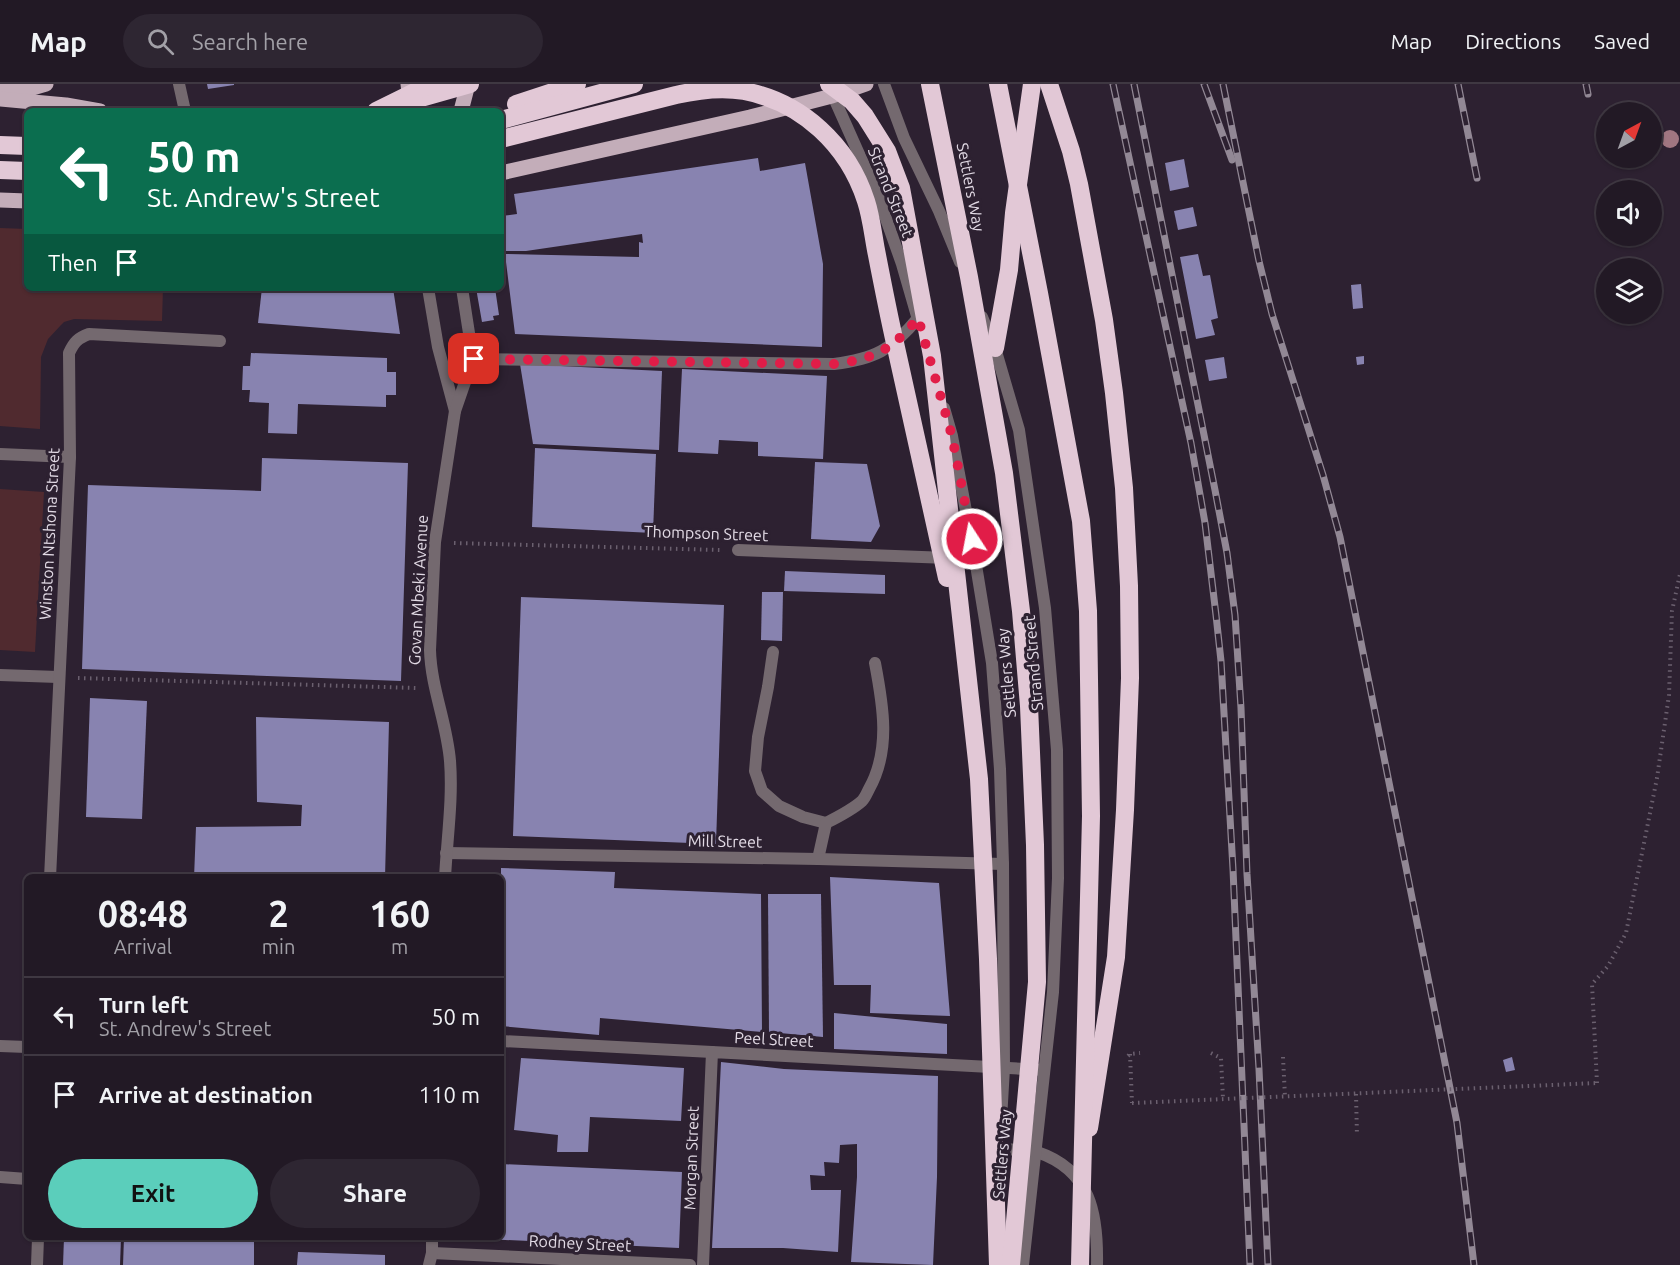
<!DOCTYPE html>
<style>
:root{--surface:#221925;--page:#2e2632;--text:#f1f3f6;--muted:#a2a0a7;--line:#3f3842;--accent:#5bcebb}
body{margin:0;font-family:Ubuntu,sans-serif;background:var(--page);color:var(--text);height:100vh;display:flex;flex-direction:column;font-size:22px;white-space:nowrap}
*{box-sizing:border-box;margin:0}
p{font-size:20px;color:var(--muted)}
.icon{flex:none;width:33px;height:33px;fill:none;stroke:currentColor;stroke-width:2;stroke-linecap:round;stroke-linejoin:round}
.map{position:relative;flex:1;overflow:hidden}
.panel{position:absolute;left:24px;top:790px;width:480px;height:366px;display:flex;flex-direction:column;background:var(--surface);border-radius:9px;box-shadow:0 2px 4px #0004,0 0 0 2px var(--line)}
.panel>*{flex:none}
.hud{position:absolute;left:24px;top:24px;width:480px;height:183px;border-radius:9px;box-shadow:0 2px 4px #0004,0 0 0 2px var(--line);background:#0b6e4f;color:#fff;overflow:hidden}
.needle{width:39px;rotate:41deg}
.controls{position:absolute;left:1596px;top:18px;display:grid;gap:12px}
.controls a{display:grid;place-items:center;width:66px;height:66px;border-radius:50%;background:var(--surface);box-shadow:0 2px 4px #0004,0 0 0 2px var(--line);font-size:30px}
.pin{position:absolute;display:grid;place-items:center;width:51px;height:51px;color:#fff;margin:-26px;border-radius:12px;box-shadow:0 3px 9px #0006}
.me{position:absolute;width:66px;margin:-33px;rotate:349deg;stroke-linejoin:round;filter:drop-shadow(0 0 4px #0008)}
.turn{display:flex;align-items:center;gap:21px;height:126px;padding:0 24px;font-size:27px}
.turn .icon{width:78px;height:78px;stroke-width:2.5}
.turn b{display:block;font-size:42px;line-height:51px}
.then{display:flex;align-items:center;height:57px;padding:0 24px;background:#0003;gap:12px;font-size:22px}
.eta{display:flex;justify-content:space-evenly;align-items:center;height:102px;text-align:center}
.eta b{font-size:36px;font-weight:700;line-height:42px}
.action{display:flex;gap:12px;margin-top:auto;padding:12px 24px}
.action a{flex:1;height:69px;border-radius:36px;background:var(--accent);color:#111;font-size:24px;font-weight:700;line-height:69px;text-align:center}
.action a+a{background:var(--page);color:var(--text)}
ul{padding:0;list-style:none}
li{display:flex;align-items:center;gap:18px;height:78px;padding:0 24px;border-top:2px solid var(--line)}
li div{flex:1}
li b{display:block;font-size:22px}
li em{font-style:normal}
header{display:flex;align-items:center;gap:36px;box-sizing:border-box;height:84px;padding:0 30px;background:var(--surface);border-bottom:2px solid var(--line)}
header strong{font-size:28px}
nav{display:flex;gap:33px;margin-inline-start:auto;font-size:21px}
.search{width:420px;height:54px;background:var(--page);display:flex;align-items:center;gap:15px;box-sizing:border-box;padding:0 21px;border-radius:33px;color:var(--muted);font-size:22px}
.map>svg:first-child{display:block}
.green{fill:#502a2f}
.building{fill:#8883b0}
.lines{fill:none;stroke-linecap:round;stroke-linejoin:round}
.path{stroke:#6b606f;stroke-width:4;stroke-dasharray:1.5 4.5;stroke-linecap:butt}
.service{stroke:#74696f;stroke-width:12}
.pedestrian{stroke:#74696f;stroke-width:12}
.minor{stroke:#74696f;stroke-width:12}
.tertiary{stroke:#74696f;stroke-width:12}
.primary{stroke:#c3adb9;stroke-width:15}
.motorway{stroke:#e2c8d6;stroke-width:18}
.rail-casing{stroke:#928895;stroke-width:7}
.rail{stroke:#2d2131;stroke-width:4.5;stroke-dasharray:14;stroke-linecap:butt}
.path-bridge{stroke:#6b606f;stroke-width:4;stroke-dasharray:1.5 4.5;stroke-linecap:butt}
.motorway-bridge{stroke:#e2c8d6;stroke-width:18}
.tree{fill:#a07681}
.route{stroke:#e11d48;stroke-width:10;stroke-dasharray:0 18}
.labels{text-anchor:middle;stroke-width:6;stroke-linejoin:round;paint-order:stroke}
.street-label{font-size:16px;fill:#e2dae5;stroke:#2d2131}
</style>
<header>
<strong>Map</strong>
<div class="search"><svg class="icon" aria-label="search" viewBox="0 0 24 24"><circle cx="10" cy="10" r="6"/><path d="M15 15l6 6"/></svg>Search here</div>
<nav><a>Map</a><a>Directions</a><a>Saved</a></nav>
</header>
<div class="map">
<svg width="1680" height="1181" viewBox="0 0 1680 1181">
<rect width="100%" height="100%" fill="#2d2131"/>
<g class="green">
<polygon points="0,144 27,145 27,204 163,204 162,237 74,235 64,238 61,241 48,255 41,273 40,345 0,342"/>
<polygon points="0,405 44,408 35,568 0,566"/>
</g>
<g class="building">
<polygon points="207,0 234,0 234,1 208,5"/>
<polygon points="758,74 760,87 805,79 823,180 822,263 515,250 505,170 639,173 639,158 643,159 642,150 526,167 503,167 501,152 501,132 517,130 514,110"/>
<polygon points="1184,75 1189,103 1170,107 1165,79"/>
<polygon points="1193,123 1197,142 1178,146 1174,127"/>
<polygon points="1198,170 1203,192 1210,191 1218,234 1211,236 1215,251 1196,255 1180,173"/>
<polygon points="1361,200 1363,224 1353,225 1351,201"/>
<polygon points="262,204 393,204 400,250 258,239"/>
<polygon points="476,204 495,204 499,231 493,232 494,236 482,238"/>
<polygon points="251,269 387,274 387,288 396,288 396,311 386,311 386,323 298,320 297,350 268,349 269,319 249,318 250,306 242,306 243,282 250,282"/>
<polygon points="1364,272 1364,280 1357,281 1356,273"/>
<polygon points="1224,273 1227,294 1209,297 1205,276"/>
<polygon points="520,280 662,287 659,366 533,360"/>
<polygon points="682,285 827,292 823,375 758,372 758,358 719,356 718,370 678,368"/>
<polygon points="535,364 656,370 653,449 532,443"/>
<polygon points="262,374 408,379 401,597 82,585 88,401 261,407"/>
<polygon points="815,378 867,380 880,442 871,458 811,455"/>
<polygon points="785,487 885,491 885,510 784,507"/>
<polygon points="762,508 783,508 782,557 761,556"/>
<polygon points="521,513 724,521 716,760 513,752"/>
<polygon points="90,614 147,617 142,735 86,733"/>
<polygon points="256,633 389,638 385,794 194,794 196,743 301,742 302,721 257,718"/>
<polygon points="501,784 615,788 614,804 761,810 762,948 600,934 599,951 501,942"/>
<polygon points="464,790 487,792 487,794 464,794"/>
<polygon points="830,793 939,799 950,932 870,929 871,901 834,901"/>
<polygon points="768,810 821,810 823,953 769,948"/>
<polygon points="834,929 947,940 947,970 834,965"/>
<polygon points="1512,973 1515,986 1506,988 1503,976"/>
<polygon points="521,974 684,984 681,1037 590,1033 588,1068 557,1068 558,1051 514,1046"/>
<polygon points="721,978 784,985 938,992 937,1093 933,1181 851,1178 857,1093 857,1060 840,1061 839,1079 824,1078 825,1092 810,1091 811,1106 841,1106 838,1168 783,1164 712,1164"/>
<polygon points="501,1080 682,1088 679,1164 485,1155 485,1154 501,1154"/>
<polygon points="64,1154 121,1154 120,1181 63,1181"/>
<polygon points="124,1154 254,1154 254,1181 123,1181"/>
<polygon points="298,1168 385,1171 385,1181 297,1181"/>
</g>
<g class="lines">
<g class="path">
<polyline points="454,459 720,466"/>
<polyline points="78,594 416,604"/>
<polyline points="1211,969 1221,974 1223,1015"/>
<polyline points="1130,970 1132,1019"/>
<polyline points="1128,972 1130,970 1140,969"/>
<polyline points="1283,973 1285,1013"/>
<polyline points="1597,999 1592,900 1608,882 1626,849 1657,694 1669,611 1672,527 1680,490"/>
<polyline points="1356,1010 1357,1052"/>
</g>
<g class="service">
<polyline points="738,466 975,475"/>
<polyline points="773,568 768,603 758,653 755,687 762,707 779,722 803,733 826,739"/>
<path d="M818,775L826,739C838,733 852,726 862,717C865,714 867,709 869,705C891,666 883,621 875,579"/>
<polyline points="0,962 27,963"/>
<path d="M999,1065C1011,1066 1025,1065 1037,1068C1091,1086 1098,1130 1097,1181"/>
</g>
<g class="pedestrian">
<polyline points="501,957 712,968"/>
<polyline points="432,1169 690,1181"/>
</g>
<g class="minor">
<polyline points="179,0 185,27"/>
<polyline points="428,204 438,263 455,327"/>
<path d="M473,275L834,280C874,275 892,266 918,234"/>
<polyline points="0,370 70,373"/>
<polyline points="0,591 58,593"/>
<polyline points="446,769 818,775 1003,780"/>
<path d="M50,794L70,373L69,269C74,258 78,254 89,250L220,257"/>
<path d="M445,794C447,755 453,715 450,677C447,639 431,604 430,566L435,458L455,327L473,275L462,204"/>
<polyline points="0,1093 27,1095"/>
<polyline points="37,1181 38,1154"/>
<polyline points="429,1181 432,1169 432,1154"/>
<polyline points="703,1181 712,968 1044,986"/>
</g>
<g class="tertiary">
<polyline points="884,0 904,54 939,127 960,178"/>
<polyline points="830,5 879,115 902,180 917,232"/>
<polyline points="982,233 995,264 1019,346 1045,524 1057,666 1058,794 1053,908 1023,1181"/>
<polyline points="944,324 952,352 975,475 992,579 1000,685 1003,780 1004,984 1001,1036"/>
</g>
<g class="primary">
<polyline points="408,0 411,27"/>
<polyline points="0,7 29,5 46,0"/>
<polyline points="0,15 66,21 100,27"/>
<polyline points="461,27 468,0"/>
<polyline points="501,89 750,33 832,12 866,0"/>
<polyline points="0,116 27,117"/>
</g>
<g class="motorway">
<polyline points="1049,0 1071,67 1079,100 1104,236 1114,309 1124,404 1129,502 1130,594 1125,726 1116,873 1089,1044"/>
<polyline points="410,17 470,0"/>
<polyline points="516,20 577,0"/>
<polyline points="501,36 634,0"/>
<polyline points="0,61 27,62"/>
<polyline points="0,86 27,87"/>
<polyline points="995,264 1009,186 1014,129 1032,0"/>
</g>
<defs>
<g id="rail">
<polyline points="1113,0 1191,359 1205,439 1216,531 1221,577 1233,785 1250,1181"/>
<polyline points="1134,0 1215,406 1227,469 1235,531 1241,624 1247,790 1259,985 1268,1181"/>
<polyline points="1204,0 1232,76"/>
<polyline points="1223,0 1259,177 1272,230 1323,391 1340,453 1457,1039 1474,1181"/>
<polyline points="1458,0 1477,94"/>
<polyline points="1586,0 1588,10"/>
</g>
</defs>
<use href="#rail" class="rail-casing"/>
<use href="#rail" class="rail"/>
<polyline class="path-bridge" points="1132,1019 1597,999"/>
<g class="motorway-bridge">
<polyline points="829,0 852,17 865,32 887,67 901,104 932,272 979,695 988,875 998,1181"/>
<polyline points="930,0 969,193 1004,389 1021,527 1029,622 1035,761 1037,898 1011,1181"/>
<polyline points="998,0 1039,209 1081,437 1088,527 1091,732 1080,1181"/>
<polyline points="376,27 431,0"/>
<path d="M501,55L676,11C698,6 722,3 744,7C802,18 848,61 866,117C871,132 873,150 876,166C882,197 888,228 895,259C912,338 930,416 947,494"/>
</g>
</g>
<circle class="tree" cx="1670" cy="55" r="9"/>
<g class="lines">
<path class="route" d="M474,275L834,280C874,275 892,266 918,234L952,352L972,455"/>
</g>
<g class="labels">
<g class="street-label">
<text transform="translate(971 103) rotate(79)" y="6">Settlers Way</text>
<text transform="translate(891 108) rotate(68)" y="6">Strand Street</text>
<text transform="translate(706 449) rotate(2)" y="6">Thompson Street</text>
<text transform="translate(49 450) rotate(-87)" y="6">Winston Ntshona Street</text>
<text transform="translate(418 506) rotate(-87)" y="6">Govan Mbeki Avenue</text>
<text transform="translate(1033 579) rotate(-95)" y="6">Strand Street</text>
<text transform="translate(1006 589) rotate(-95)" y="6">Settlers Way</text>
<text transform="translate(725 757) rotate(1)" y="6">Mill Street</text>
<text transform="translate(774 955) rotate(3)" y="6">Peel Street</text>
<text transform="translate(1002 1070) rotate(-85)" y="6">Settlers Way</text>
<text transform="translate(691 1074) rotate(-88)" y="6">Morgan Street</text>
<text transform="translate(580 1159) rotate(3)" y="6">Rodney Street</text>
</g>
</g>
</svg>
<div class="controls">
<a><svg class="needle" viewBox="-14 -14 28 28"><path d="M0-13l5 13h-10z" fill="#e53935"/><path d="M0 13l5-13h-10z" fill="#a2a0a7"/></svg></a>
<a><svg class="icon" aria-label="sound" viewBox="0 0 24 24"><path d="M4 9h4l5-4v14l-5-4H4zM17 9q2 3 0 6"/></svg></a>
<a><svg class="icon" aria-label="layers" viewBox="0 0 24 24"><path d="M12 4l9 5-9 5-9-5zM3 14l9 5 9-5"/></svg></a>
</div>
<div class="pin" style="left:474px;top:275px;background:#d93025"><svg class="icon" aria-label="arrive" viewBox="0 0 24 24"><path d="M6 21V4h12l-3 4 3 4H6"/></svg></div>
<svg class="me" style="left:972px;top:455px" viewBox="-20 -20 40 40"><circle r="17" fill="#e11d48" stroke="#fff" stroke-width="3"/><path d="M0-11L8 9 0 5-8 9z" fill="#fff"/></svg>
<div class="hud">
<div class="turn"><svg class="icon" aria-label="left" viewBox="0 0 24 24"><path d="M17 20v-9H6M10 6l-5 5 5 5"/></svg><div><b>50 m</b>St. Andrew's Street</div></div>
<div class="then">Then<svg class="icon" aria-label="arrive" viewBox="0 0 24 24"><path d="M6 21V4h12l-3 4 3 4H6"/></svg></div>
</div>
<section class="panel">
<div class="eta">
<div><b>08:48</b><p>Arrival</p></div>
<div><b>2</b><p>min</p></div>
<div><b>160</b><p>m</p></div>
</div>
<ul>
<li><svg class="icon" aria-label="left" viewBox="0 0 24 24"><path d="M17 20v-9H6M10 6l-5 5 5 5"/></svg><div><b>Turn left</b><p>St. Andrew's Street</p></div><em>50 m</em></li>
<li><svg class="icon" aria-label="arrive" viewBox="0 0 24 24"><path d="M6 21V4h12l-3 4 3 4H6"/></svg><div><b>Arrive at destination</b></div><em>110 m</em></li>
</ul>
<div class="action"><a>Exit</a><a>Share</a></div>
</section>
</div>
